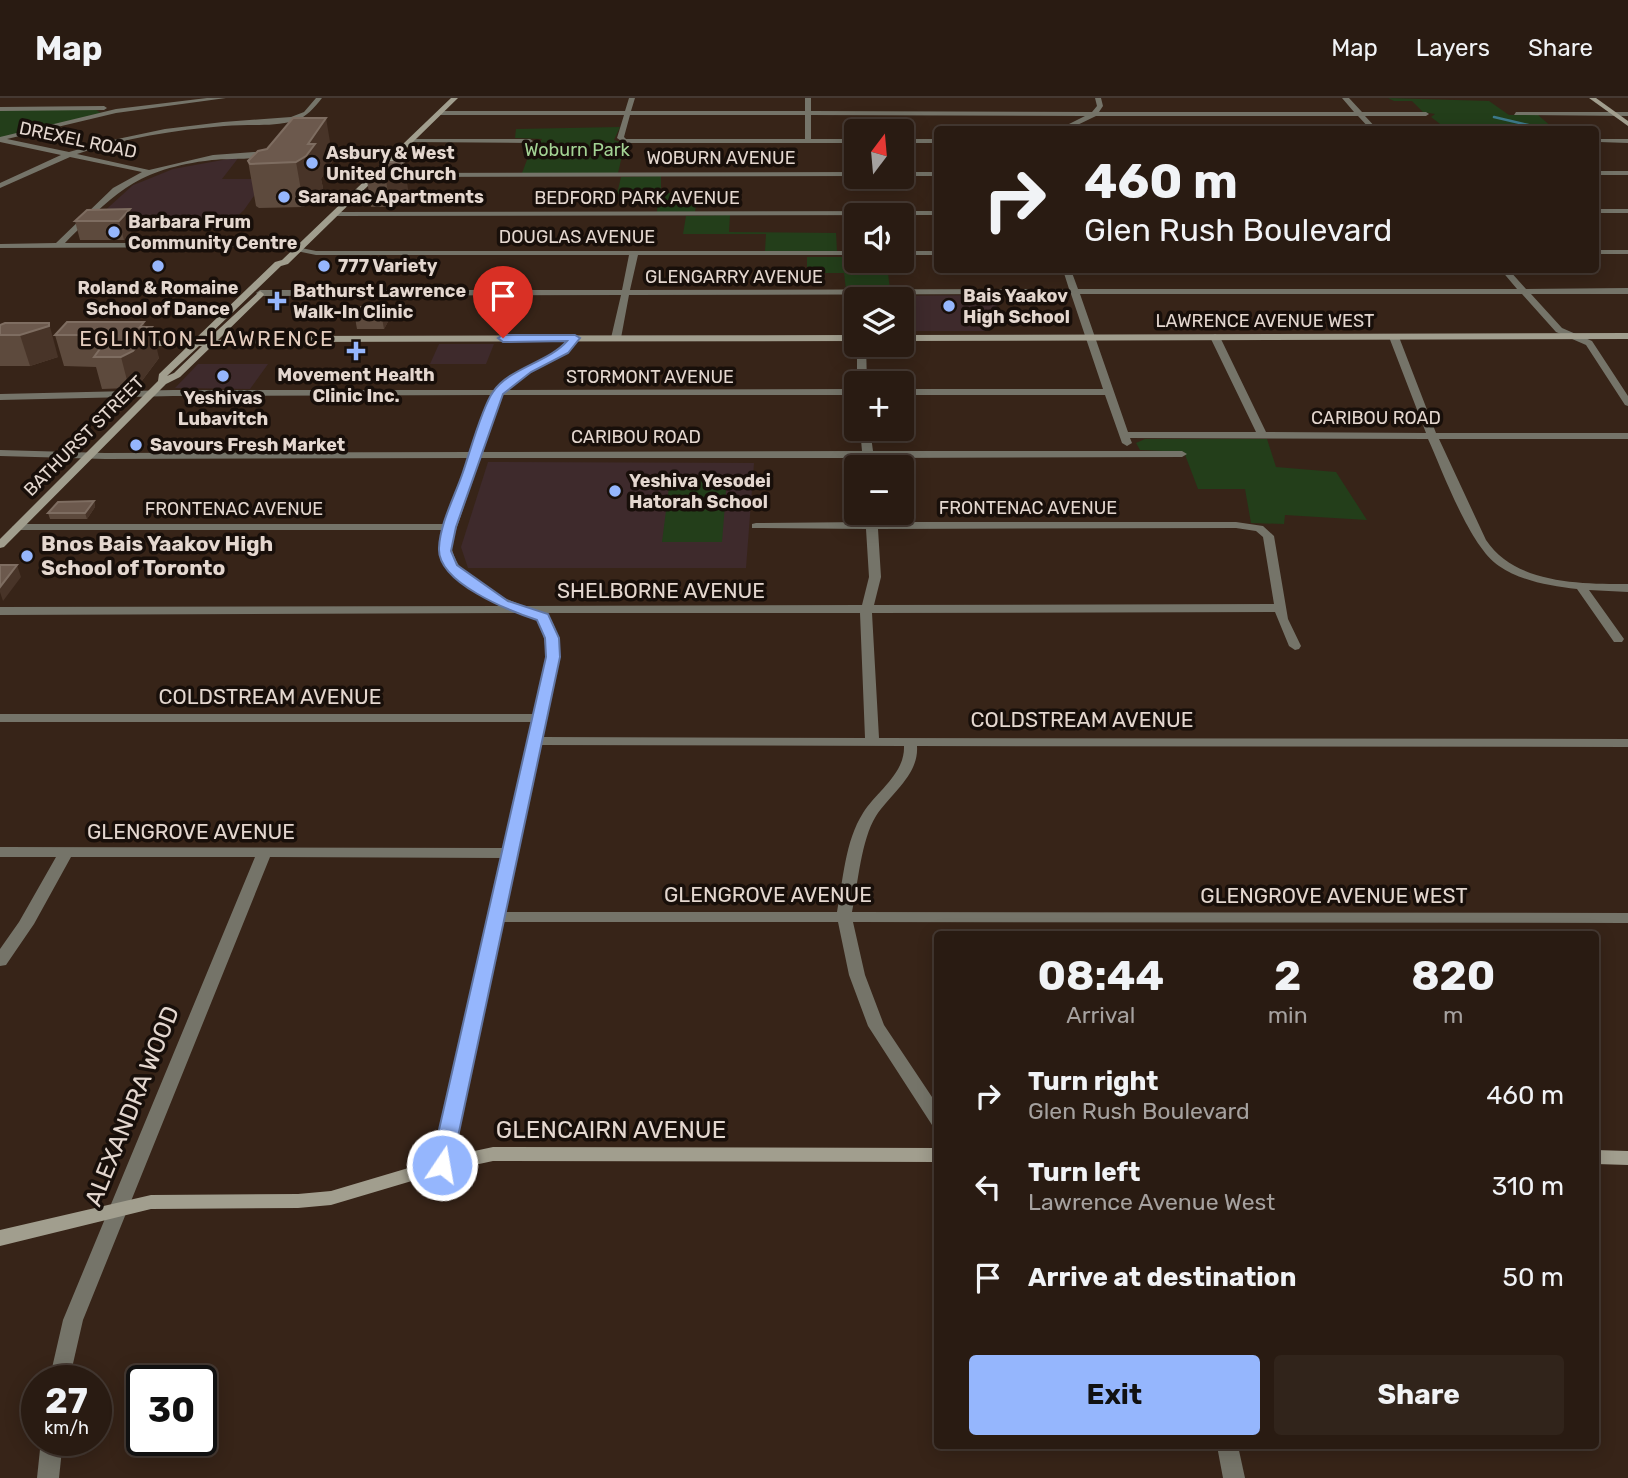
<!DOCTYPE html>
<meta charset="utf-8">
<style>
:root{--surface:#291b12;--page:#31241b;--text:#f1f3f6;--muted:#a5a19f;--line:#453932;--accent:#95b6fd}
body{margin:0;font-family:Rubik,sans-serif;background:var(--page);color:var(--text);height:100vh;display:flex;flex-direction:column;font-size:26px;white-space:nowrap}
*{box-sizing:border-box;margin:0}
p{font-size:23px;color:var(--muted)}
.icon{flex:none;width:38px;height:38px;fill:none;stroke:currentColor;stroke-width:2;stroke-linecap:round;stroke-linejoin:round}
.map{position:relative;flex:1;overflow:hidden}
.drawer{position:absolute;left:934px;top:833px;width:665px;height:518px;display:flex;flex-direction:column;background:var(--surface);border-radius:7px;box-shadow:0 4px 18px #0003,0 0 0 2px var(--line)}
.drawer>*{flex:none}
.guide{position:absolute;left:934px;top:28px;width:665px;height:147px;border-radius:7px;box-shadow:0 4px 18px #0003,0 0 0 2px var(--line);background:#291b12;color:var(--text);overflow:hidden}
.needle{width:46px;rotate:16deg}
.controls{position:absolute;left:844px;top:21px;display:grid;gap:14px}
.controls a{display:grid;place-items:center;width:70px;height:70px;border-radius:7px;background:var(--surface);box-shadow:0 4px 18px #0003,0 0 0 2px var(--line);font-size:35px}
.speed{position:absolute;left:21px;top:1267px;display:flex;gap:14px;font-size:35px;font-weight:700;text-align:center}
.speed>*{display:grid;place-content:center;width:91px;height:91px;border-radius:50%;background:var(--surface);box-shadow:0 4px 18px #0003,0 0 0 2px var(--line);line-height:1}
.speed small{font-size:18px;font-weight:400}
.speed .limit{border:4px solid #111;border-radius:10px;background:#fff;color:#111}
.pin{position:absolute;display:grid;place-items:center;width:60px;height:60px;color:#fff;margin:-72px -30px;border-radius:50% 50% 50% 0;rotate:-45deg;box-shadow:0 0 7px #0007}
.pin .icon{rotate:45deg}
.me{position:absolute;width:77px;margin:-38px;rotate:12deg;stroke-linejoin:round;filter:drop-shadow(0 0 5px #0008)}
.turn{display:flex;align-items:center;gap:24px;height:147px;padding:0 35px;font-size:32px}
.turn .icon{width:91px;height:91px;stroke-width:2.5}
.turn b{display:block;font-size:49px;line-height:60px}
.eta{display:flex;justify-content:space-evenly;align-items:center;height:119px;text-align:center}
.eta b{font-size:42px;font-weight:700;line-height:49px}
.cta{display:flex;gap:14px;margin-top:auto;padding:14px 35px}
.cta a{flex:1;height:80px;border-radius:7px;background:var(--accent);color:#111;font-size:28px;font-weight:700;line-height:80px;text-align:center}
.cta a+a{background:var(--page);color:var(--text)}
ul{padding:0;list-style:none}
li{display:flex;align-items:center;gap:21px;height:91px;padding:0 35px}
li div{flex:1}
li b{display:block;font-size:26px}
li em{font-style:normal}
header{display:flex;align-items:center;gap:42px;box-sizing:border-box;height:98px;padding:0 35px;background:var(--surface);border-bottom:2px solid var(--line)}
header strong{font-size:33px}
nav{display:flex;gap:38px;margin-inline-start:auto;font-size:24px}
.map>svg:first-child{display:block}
.education{fill:#3e2a2c}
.green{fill:#233e1a}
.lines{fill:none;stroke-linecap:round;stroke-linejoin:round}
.stream{stroke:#3d7a8c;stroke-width:2.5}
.street{fill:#757469;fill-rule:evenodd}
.secondary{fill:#a19e8e;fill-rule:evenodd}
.wall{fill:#5d4a3d}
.shaded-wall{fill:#483428}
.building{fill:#6c594d;stroke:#7e6d61;stroke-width:2}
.route{fill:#95b6fd;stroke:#6176a4;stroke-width:2}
.poi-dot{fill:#95b6fd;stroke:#180f0a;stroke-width:2.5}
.labels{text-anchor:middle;stroke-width:7;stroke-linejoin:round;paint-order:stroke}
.far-street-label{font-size:18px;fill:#e4d7cf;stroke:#180f0a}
.far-park-label{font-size:18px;fill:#a3d394;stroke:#180f0a}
.far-poi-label{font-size:18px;font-weight:bold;fill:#e4d7cf;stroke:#180f0a;text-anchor:start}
.far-quarter-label{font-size:21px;letter-spacing:2px;fill:#e6cdbe;stroke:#180f0a}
.poi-label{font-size:21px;font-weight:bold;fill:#e4d7cf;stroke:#180f0a;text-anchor:start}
.street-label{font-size:21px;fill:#e4d7cf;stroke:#180f0a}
.near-street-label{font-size:24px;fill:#e4d7cf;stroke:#180f0a}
</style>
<header>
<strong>Map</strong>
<nav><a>Map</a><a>Layers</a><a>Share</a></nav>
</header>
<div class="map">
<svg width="1628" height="1380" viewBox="0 0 1628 1380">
<rect width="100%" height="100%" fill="#372418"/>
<g class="education">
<polygon points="239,59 222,81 266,81 244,112 229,126 89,127 133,87 141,84 173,71"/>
<polygon points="994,197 999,216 983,222 985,233 901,233 901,201 873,201 873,198"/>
<polygon points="439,246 494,246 486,266 430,266"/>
<polygon points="198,266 268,266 250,291 175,290"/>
<polygon points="488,364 754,365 746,470 468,470 461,449"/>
</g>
<g class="green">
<polygon points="1388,0 1489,3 1509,17 1538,17 1552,29 1572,31 1444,29 1431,19 1435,16 1423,14 1412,3 1394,3"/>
<polygon points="95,11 101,15 0,40 0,12"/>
<polygon points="620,29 614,42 625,45 618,75 522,75 533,46 540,44 542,41 515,40 516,31"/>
<polygon points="661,78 661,95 698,95 695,114 657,114 658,99 651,96 617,96 621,79"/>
<polygon points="730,117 729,134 836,135 837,153 765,153 766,136 683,136 686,118"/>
<polygon points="807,159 856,159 856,163 867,163 869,175 888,175 890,192 846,192 844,175 807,175"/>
<polygon points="1145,341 1267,341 1276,369 1336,374 1367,422 1285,417 1284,426 1251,425 1245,391 1198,391 1184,354 1140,352 1136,345"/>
<polygon points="670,381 727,381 722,444 662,444"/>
</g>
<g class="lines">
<polyline class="stream" points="1494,19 1550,32"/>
<g class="street">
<path d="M207,0H226L116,15L7,41L69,54L108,43L165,31L223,24L291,19L304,14L316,0H322C314,10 307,19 294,23C272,29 247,26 224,28C175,32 124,40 77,56L149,72L213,57L254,54H273L277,56C264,62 228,60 212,62C137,71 116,94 65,145H277L316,153H856V157H638L630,192L1069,191L1063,172H1071L1078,191H1517L1501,172H1509L1526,191L1628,190V196H1531L1562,230L1592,243L1628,298V308L1625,307L1586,247L1556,234L1522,196H1080L1128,334H1256L1210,239L1215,236L1220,239L1266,334L1426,335L1389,239L1394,236L1399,239L1436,335H1628V341H1439L1486,442C1515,486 1581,486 1628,486V494L1589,492L1624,541L1622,544H1614L1577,491C1550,488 1521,483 1499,468C1470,449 1443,374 1428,341L1130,340L1132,345L1127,348L1122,345L1105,297H901V291H1103L1071,196L629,197L621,240L616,243L611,240L621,197L260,198L256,195L260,192H622L629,157H316L277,149L0,150V146L56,145L113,90L142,74L70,59L0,90V85L61,57L0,44V39L116,11Z"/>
<path d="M629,0H635L631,13H805V0H811V13L1092,14L1097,8L1095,0H1101L1103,8L1099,14H1354L1342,0H1349L1362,14H1426L1429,16L1426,18H1365L1378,32H1371L1358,18H1096L1067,32H1057L1085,18L811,17V41H856V45H624L617,40L624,17H440L437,15L440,13H625ZM630,17H805V41H626L624,39Z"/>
<polygon points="0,9 104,8 107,10 104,12 0,13"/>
<polygon points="1516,14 1628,14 1628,18 1514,17"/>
<polygon points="411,41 530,41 533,43 530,45 409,44"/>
<rect x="901" y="41" width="37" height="4"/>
<polygon points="1601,41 1628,41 1628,45 1599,44"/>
<polygon points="314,54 397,54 401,56 397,58 312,57"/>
<rect x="1596" y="73" width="32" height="4"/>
<polygon points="856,74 856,78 388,79 384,77 388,75"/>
<rect x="901" y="74" width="37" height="4"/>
<rect x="1596" y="111" width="32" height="4"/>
<polygon points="938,113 938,117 336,118 332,116 336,114"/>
<rect x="1596" y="152" width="32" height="4"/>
<rect x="901" y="153" width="37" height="4"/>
<path d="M575,237L580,240L568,254L531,274L508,292L856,291V297H502L483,354L862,353L860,331H870L873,353H1182L1187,356L1182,359L873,360L874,369H864L863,360H480L451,447C457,481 490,494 519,506L524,508L862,507L869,479L866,431L752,430V426L756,425L866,424V415H876L877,424H1236L1263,428L1274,438L1288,521L1301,548L1299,551L1295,552L1289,548L1275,514L872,515L879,640L1628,641V649L917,648C919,677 891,695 876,718C861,742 858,786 852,814L1628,815V825L853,824L865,877L884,927L938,1008V1029L932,1027L868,928L849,877L838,824H503L451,1067L448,1072L442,1074L436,1072L433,1067L502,760L270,759L83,1222L69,1283H49L63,1222L255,759H71L34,826L6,867L0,868V851L19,824L56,759H0V749L504,750L532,624H0V616H534C542,580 553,557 538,521L521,515L0,517V509L503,508C479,498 440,479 440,449C440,443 443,437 445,432H18L12,429L18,426H447L470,360L105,361L0,358V352L105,355L472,354L492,297L173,298L0,302V296L173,292H496L525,270L562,250ZM1236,430L1256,433L1263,439L1274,506L874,507L881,479L878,431ZM544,515H860L865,640L542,639C548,610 574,535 544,515ZM541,647L904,648C905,676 877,693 863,715C845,743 843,783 837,814H505Z"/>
<polygon points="857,247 866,247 867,285 857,285"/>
<polygon points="41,1342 63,1342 59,1380 37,1380"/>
<polygon points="1217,1348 1238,1348 1245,1380 1223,1380"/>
</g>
<g class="secondary">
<path d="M451,0H458L288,166L281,168L204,242H207L260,193L264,196L263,198L218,242L281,238L856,237V243L281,244L212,248L180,279L166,286L4,449L0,450V441L158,283L159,276L188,248H136L131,245L133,243L194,242L275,164L282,162ZM199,248H202L174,275L167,278Z"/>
<polygon points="1589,0 1596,0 1628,23 1628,28"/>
<polygon points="1628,235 1628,241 901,243 901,237"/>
<polygon points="493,1049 938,1050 938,1064 493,1063 442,1074 331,1107 298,1110 151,1111 0,1148 0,1132 151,1097 298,1096 331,1093 442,1060"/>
<polygon points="1596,1052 1628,1053 1628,1067 1596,1066"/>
</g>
</g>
<g class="wall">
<polygon points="267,51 333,62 321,81 323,90 314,102 304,109 259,110 256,108 248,63"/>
<polygon points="385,64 408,91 390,109 371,109 367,82"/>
<polygon points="130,111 134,130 124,142 80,142 75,123"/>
<polygon points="355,220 390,220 384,231 357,231"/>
<polygon points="5,225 58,259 30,268 0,268 0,227"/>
<polygon points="145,229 159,260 141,284 129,290 102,291 96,269 64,268 55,237"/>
<polygon points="94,403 95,409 87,421 50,421 48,415"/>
</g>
<g class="shaded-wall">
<polygon points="326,20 333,62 321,81 323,90 314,102 304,109 296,64"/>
<polygon points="404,64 408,91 390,109 386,82"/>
<polygon points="130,111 134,130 124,142 119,123"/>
<polygon points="388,209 390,220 384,231 382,220"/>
<polygon points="144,224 146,235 152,229 159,260 141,284 129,290 121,259"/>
<polygon points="49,225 58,259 30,268 20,237"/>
<polygon points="94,403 95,409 87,421 85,415"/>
<polygon points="17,467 21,479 3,503 0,494 0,489"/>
</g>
<g class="building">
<polygon points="293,20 326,20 308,46 315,46 306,58 296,64 250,66 248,63 258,53 267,51"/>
<polygon points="385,64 404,64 386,82 367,82 369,79"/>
<polygon points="130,111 119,123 75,123 87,112"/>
<polygon points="361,209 388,209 382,220 355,220"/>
<polygon points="67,224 144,224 140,229 152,229 133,253 121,259 94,259 110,237 55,237"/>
<polygon points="5,225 49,225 49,228 20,237 0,237 0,227"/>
<polygon points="94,403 85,415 48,415 58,404"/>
<polygon points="0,467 17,467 0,489"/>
</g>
<path class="route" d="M575,237L580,240L568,255L531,274L503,296L456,429L451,453L457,467L508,503L548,516L559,540L560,559L452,1067L449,1072L442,1075L434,1072L431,1067L546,559L545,540L537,522C510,513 437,485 439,450C440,425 455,398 463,374C470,354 482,309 493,294C509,270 549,264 567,243L503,244L498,240L503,237Z"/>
<g class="poi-dot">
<circle cx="312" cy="65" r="7"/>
<circle cx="284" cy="99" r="7"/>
<circle cx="114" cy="134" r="7"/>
<circle cx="158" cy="168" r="7"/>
<circle cx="324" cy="168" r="7"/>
<path d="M273.5 192.5h7v7h7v7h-7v7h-7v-7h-7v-7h7z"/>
<circle cx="949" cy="208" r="7"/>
<path d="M352.5 242.5h7v7h7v7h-7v7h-7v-7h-7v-7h7z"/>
<circle cx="223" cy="278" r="7"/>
<circle cx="136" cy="347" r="7"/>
<circle cx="615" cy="393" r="7"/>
<circle cx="27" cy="458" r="7"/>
</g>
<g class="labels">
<g class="far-street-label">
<text transform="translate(78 42) rotate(12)" y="6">DREXEL ROAD</text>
<text x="721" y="66">WOBURN AVENUE</text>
<text x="637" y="106">BEDFORD PARK AVENUE</text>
<text x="577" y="145">DOUGLAS AVENUE</text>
<text x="734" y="185">GLENGARRY AVENUE</text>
<text x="1265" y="229">LAWRENCE AVENUE WEST</text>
<text x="650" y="285">STORMONT AVENUE</text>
<text x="1376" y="326">CARIBOU ROAD</text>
<text transform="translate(84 338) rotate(-45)" y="6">BATHURST STREET</text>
<text x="636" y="345">CARIBOU ROAD</text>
<text x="1028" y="416">FRONTENAC AVENUE</text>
<text x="234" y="417">FRONTENAC AVENUE</text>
</g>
<g class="far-park-label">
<text x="577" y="58">Woburn Park</text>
</g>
<g class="far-poi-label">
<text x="326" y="61">Asbury &amp; West<tspan x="326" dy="21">United Church</tspan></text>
<text x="298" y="105">Saranac Apartments</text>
<text x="128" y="130">Barbara Frum<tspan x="128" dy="21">Community Centre</tspan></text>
<text x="338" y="174">777 Variety</text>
<text x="158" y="196" text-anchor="middle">Roland &amp; Romaine<tspan x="158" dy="21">School of Dance</tspan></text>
<text x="293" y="199">Bathurst Lawrence<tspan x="293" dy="21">Walk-In Clinic</tspan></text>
<text x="963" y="204">Bais Yaakov<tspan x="963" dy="21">High School</tspan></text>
<text x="356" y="283" text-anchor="middle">Movement Health<tspan x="356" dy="21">Clinic Inc.</tspan></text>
<text x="223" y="306" text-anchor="middle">Yeshivas<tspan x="223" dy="21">Lubavitch</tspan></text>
<text x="150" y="353">Savours Fresh Market</text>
<text x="629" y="389">Yeshiva Yesodei<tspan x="629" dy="21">Hatorah School</tspan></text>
</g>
<g class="far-quarter-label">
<text x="207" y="248">EGLINTON–LAWRENCE</text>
</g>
<g class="poi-label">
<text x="41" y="453">Bnos Bais Yaakov High<tspan x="41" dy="24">School of Toronto</tspan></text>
</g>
<g class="street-label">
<text x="661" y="500">SHELBORNE AVENUE</text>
<text x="270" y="606">COLDSTREAM AVENUE</text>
<text x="1082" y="629">COLDSTREAM AVENUE</text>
<text x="191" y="741">GLENGROVE AVENUE</text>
<text x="768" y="804">GLENGROVE AVENUE</text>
<text x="1334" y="805">GLENGROVE AVENUE WEST</text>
</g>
<g class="near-street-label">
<text transform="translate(132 1008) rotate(-68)" y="8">ALEXANDRA WOOD</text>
<text x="611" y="1040">GLENCAIRN AVENUE</text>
</g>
</g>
</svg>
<div class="controls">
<a><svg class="needle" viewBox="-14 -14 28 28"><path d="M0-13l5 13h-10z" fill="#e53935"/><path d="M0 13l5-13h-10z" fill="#a5a19f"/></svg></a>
<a><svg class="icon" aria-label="sound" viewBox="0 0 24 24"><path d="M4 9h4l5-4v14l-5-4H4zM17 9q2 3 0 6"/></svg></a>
<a><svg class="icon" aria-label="layers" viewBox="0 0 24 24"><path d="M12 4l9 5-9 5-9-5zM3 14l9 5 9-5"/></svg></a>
<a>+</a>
<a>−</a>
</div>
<div class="speed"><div>27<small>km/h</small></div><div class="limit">30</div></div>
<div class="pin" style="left:503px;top:240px;background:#d93025"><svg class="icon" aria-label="arrive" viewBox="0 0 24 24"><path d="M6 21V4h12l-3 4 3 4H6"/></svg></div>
<svg class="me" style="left:442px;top:1067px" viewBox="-20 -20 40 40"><circle r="17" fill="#95b6fd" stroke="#fff" stroke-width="3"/><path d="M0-11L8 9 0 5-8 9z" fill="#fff"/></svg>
<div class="guide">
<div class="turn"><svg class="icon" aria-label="right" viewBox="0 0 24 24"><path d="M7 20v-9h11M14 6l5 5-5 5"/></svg><div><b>460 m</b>Glen Rush Boulevard</div></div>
</div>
<section class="drawer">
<div class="eta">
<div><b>08:44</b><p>Arrival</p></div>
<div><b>2</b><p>min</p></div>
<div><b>820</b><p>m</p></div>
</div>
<ul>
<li><svg class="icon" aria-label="right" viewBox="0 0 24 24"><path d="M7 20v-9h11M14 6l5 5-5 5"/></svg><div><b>Turn right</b><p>Glen Rush Boulevard</p></div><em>460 m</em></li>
<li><svg class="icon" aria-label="left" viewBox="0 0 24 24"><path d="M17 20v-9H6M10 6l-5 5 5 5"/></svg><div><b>Turn left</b><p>Lawrence Avenue West</p></div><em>310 m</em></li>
<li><svg class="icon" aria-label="arrive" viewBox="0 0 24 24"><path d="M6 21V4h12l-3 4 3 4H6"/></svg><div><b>Arrive at destination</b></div><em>50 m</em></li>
</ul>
<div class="cta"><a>Exit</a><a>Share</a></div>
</section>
</div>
